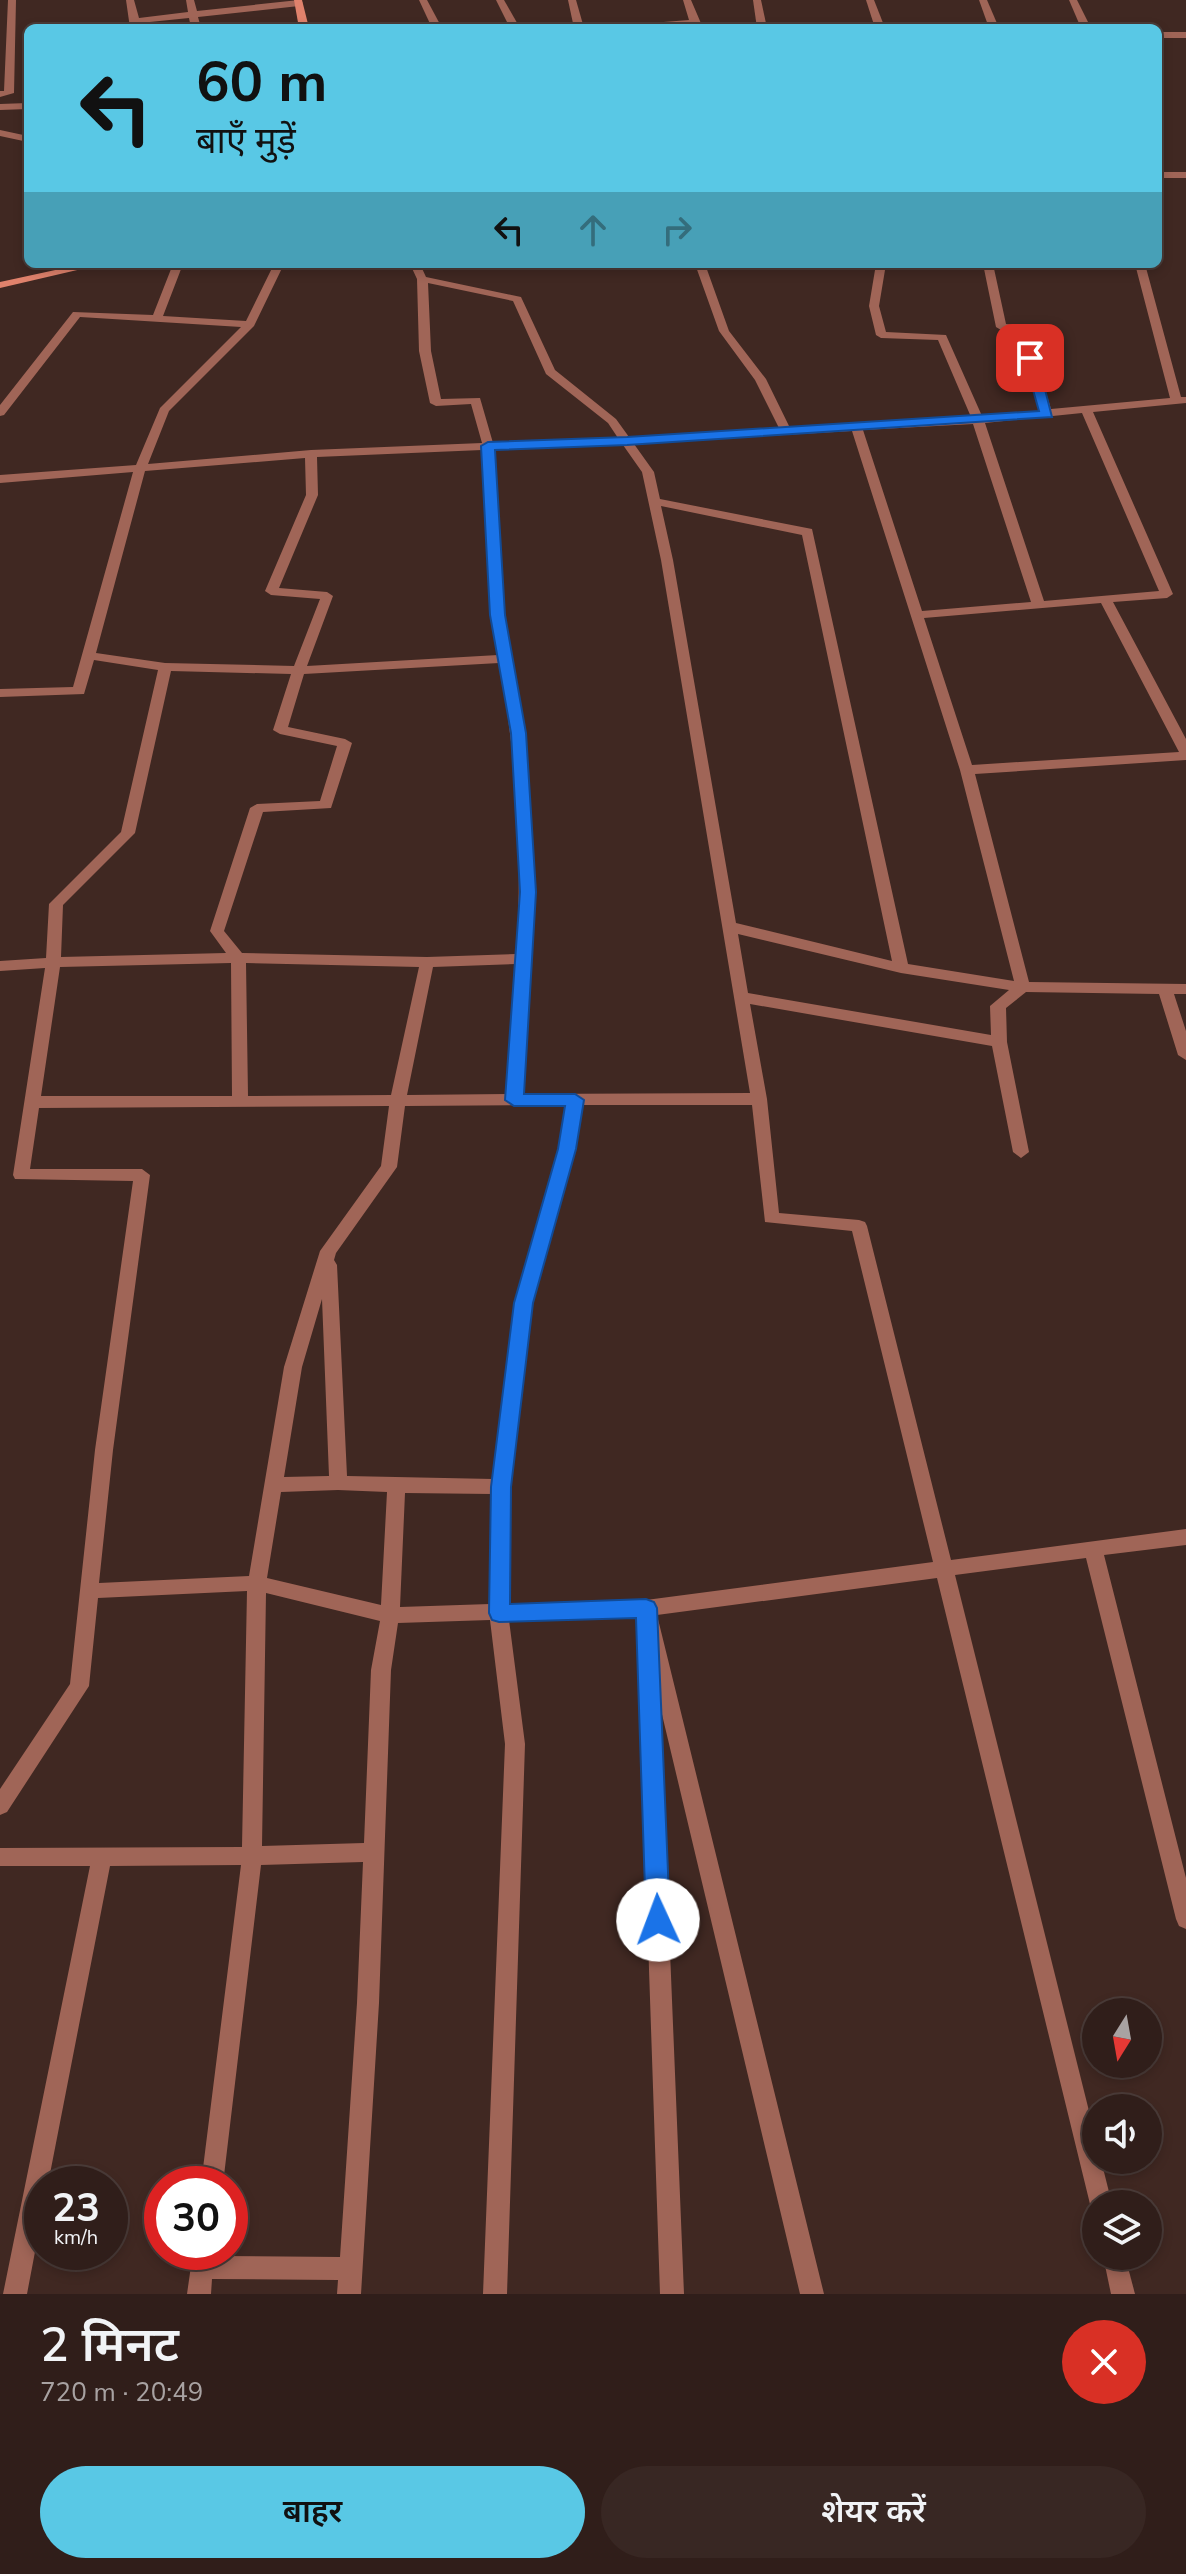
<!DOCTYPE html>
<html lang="hi">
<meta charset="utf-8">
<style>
:root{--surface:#301e1a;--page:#382723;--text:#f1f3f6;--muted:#a8a2a2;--line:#4b3c39;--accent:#59c8e5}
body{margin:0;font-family:"Nunito Sans","Noto Sans Devanagari",sans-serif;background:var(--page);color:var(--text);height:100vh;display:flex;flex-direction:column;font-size:30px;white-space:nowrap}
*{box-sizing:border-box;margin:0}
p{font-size:26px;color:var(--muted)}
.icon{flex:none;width:44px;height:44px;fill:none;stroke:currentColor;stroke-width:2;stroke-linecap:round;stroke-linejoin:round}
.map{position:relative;height:2294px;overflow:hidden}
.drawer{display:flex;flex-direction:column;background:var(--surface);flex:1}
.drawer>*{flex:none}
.guide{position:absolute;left:24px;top:24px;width:1138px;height:244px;border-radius:12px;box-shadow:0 4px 12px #0003,0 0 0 2px var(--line);background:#59c8e5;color:#111;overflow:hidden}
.needle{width:52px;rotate:191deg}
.tools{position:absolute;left:1082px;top:1998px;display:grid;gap:16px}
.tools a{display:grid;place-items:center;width:80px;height:80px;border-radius:50%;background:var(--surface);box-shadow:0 4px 12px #0003,0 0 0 2px var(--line);font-size:40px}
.speed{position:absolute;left:24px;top:2166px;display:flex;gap:16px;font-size:40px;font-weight:700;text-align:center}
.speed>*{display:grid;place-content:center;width:104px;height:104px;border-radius:50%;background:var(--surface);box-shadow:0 4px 12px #0003,0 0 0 2px var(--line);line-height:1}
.speed small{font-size:20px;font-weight:400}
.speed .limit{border:12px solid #d22;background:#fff;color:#111}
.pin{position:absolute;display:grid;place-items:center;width:68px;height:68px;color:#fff;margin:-34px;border-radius:16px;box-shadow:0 4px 12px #0006}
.me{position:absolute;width:88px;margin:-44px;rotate:358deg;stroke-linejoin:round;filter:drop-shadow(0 0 6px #0008)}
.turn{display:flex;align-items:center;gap:28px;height:168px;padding:0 40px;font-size:36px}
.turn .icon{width:104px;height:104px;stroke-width:2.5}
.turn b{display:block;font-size:56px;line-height:68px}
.lanes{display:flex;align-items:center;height:76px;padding:0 40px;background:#0003;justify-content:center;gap:40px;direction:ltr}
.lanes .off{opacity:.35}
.round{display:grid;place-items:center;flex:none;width:84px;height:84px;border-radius:42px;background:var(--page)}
.headline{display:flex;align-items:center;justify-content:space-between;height:136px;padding:0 40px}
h1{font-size:48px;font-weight:600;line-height:60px}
.primary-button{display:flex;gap:16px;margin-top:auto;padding:16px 40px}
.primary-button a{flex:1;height:92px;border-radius:48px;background:var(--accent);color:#111;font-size:32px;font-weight:600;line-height:92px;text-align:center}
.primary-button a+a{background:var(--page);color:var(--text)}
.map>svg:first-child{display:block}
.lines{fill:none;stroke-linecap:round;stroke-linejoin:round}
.street{fill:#a06557;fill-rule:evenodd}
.secondary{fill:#e0826c;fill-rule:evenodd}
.route{fill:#1a73e8;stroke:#114b97;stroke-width:2}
</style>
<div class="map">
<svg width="1186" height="2294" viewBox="0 0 1186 2294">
<rect width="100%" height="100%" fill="#402822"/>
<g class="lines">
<g class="street">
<polygon points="8,0 16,0 14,93 0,97 0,91 4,91"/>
<polygon points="126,0 134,0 139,18 188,12 186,0 194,0 197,11 299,0 303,3 299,6 198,17 201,28 191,28 189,18 140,23 140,28 130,28"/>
<polygon points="419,0 427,0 442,28 432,28"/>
<polygon points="496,0 504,0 520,28 510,28"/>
<polygon points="568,0 576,0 584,28 574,28"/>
<polygon points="683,0 691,0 703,28 693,28 691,25 620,28 625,25 689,20"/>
<polygon points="753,0 761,0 767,28 757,28"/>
<polygon points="866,0 874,0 885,28 875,28"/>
<polygon points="979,0 987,0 999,28 989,28"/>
<polygon points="1069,0 1077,0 1091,28 1081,28"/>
<rect x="1158" y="32" width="28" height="6"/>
<polygon points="28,103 28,109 0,110 0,104"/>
<polygon points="0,130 28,136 28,142 0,136"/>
<rect x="1158" y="172" width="28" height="6"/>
<path d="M173,264H183L163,316L246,321L274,264H284L254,326L169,411L148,464L311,450L482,443L471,404L436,406L430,403L419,351L417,279L410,264H420L426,277L521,297L555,370L616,419L629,437L779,428L755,380L719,331L695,264H705L729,331L766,379L790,428L971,417L938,340L881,338L876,335L869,306L876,264H886L879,306L886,332L946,335L982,416L1040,411L1017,332L1001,330L996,327L983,264H993L1006,324L1022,326L1027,329L1051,409L1170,398L1135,264H1145L1181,397H1186V403L1093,412L1173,594L1167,598L1113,602L1186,739V760L975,774L1029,982L1186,984V994H1174L1186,1031V1060L1178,1055L1159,994L1026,992L1006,1008L1007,1042L1029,1152L1021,1158L1013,1152L992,1046L750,1004L767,1099L779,1213L859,1220L865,1222L867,1226L951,1560L1186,1529V1545L1104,1555L1186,1878V1929L1179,1926L1176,1919L1086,1558L955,1575L1096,2139V2160H1101L1112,2204H1096V2213L1090,2204L937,1578L657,1615L824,2294H800L660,1706L684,2294H660L638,1644L644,1637L639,1616L509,1620L525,1744L507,2294H483L505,1744L490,1620L398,1623L391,1670L379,2003L361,2294H337L338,2280L212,2279L211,2294H187L193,2252H215V2256L340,2257L357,2003L363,1862L261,1865L223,2184H201L241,1865L110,1866L48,2184H42V2215L27,2294H3L90,1866H0V1848L242,1847L247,1591L98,1598L89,1686L7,1812L0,1815V1789L70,1684L95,1450L133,1181L15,1179L13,1175L45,968L0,971V961L46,958L49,904L121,832L158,670L94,660L84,694L0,697V689L73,687L133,472L0,483V475L136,465L160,408L241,327L80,317L4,415L0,416V405L73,312L153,315ZM428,283L513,301L546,374L608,423L618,438L493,443L480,398L441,399L431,351ZM1082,413L1159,591L1044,601L985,423ZM973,424L1031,602L922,611L863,430ZM852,431L960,770L1014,981L908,964L812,529L660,499L654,472L634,444ZM623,445L642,472L661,560L750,1093L522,1094L535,892L526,733L503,615L494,450ZM482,450L491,615L498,655L307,666L333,596L327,592L279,588L318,495L317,457ZM305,458L306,495L265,591L271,595L320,599L294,666L165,663L96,653L145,471ZM661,506L802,535L892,961L736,923L673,560ZM1101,603L1179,752L972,765L924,618ZM499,663C517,759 523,857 516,954L427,957L242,953L224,931L263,812L331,808L352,743L345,739L288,727L304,674ZM171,671L291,674L273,730L280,734L337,746L320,801L257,804L250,808L210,931L226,953L61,957L63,905L135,833ZM738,934L901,973L1009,990L990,1006L991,1035L748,993ZM231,963L232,1096H41L60,967ZM246,963L419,967L391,1095L248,1096ZM516,964L507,1094L407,1095L433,967ZM566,1105L559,1149L516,1303L493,1479L347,1476L337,1265L334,1260L336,1253L397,1167L405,1106ZM582,1105H752L765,1222L852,1231L933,1562L646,1600L509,1604L510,1487L532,1303L575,1149ZM389,1106L381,1166L320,1251L284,1367L249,1576L99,1583L113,1450L150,1175L142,1169H30L39,1108ZM322,1299L329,1476L284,1477L302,1367ZM338,1490L387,1492L381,1605L267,1578L281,1492ZM405,1493L492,1494L490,1604L400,1607ZM266,1593L380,1621L371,1670L364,1843L262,1846Z"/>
<polygon points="1103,2256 1125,2256 1135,2294 1111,2294"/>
</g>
<g class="secondary">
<polygon points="294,0 302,0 309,28 299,28"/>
<polygon points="83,264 103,264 0,288 0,282"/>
</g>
</g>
<polygon class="route" points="1030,354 1037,358 1052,417 627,445 495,450 505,615 526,733 536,892 524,1094 575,1094 584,1100 576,1149 533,1303 511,1487 510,1604 646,1599 654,1602 657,1608 670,1920 666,1928 658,1931 650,1928 646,1920 636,1618 499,1622 492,1620 489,1613 491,1487 514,1303 558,1149 565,1106 514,1106 505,1100 520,892 511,733 490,615 481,446 488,442 627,437 1039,411 1024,358"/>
</svg>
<div class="tools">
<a><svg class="needle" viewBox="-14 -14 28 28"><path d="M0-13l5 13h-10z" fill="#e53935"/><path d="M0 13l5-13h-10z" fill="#a8a2a2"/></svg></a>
<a><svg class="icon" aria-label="sound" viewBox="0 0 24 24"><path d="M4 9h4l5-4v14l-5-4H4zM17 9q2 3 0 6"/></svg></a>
<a><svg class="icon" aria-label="layers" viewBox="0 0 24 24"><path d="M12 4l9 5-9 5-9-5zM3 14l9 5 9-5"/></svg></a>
</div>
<div class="speed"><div>23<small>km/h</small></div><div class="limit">30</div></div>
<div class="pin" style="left:1030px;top:358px;background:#d93025"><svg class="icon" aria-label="arrive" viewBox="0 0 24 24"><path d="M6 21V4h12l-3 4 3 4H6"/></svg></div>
<svg class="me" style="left:658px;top:1920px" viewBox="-20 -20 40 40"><circle r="19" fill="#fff"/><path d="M0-13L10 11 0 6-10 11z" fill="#1a73e8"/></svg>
<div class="guide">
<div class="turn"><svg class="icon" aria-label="left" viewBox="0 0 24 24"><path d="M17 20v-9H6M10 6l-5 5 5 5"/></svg><div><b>60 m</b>बाएँ मुड़ें</div></div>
<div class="lanes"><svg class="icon" aria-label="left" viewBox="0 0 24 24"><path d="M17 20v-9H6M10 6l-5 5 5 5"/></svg><svg class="icon off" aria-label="ahead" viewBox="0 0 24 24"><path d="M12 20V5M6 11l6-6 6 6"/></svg><svg class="icon off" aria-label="right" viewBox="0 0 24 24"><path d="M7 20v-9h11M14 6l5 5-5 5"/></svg></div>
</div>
</div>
<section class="drawer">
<div class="headline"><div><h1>2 मिनट</h1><p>720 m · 20:49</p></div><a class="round" style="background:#d93025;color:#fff"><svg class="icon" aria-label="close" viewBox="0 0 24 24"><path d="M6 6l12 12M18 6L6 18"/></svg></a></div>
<div class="primary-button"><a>बाहर</a><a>शेयर करें</a></div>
</section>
